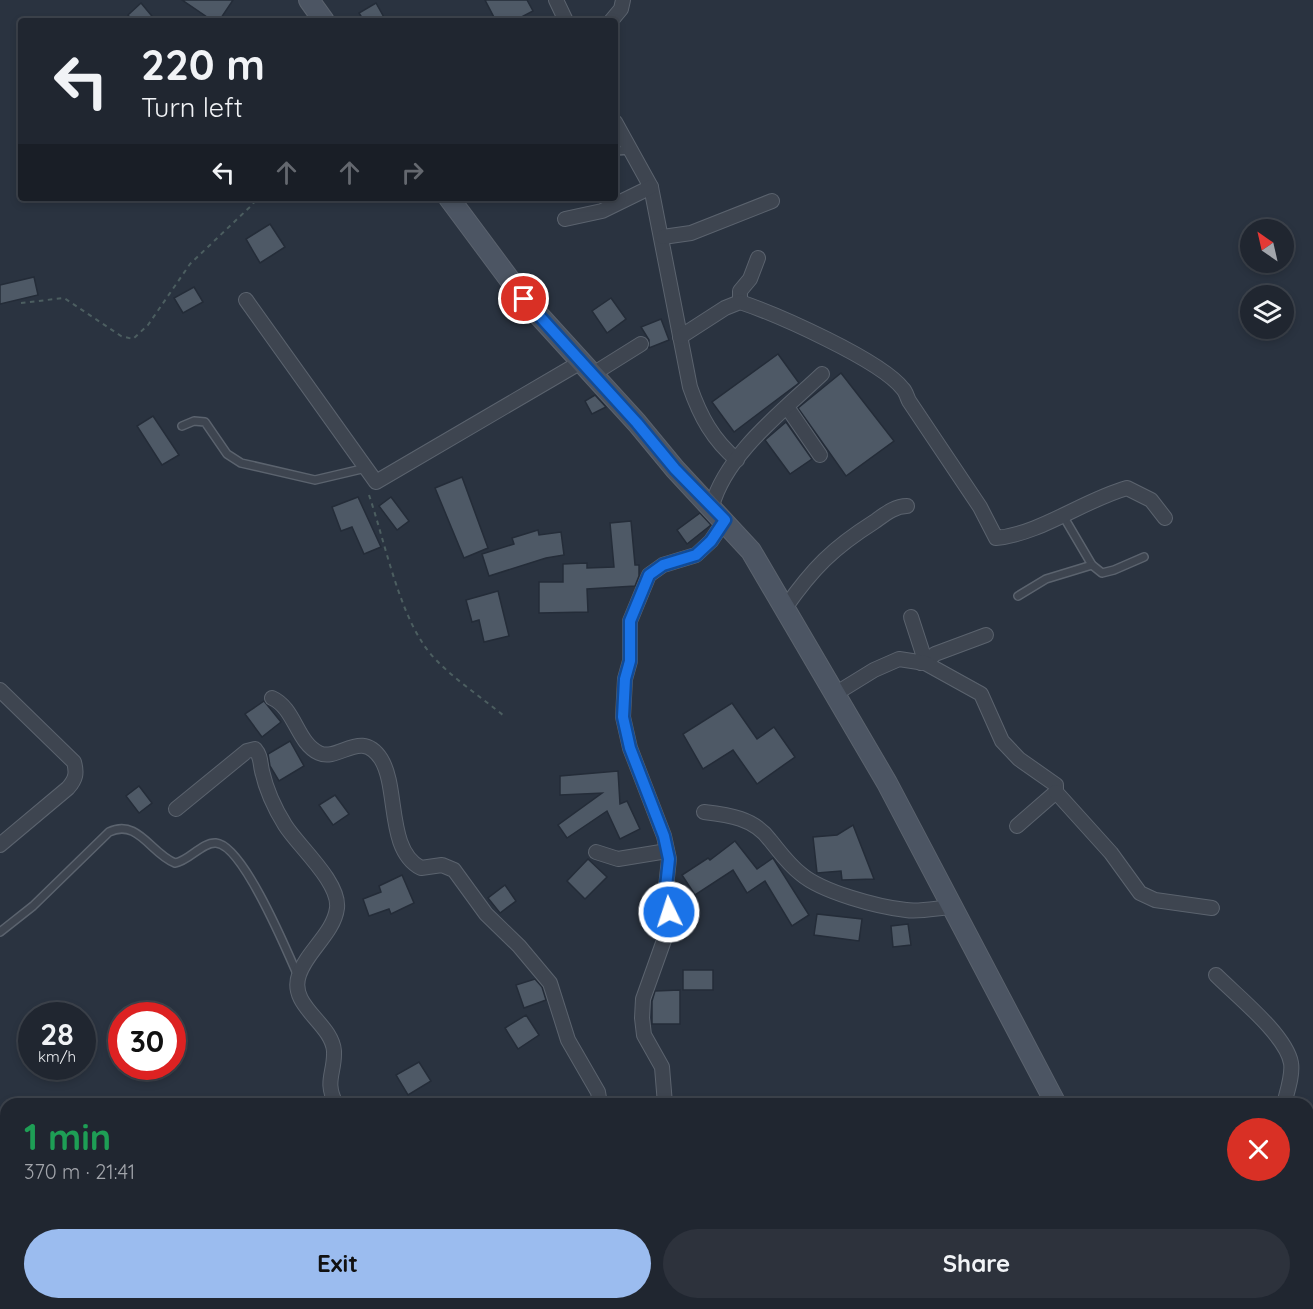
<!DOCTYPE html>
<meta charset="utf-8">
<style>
:root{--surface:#202630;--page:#2d323c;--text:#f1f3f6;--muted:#a2a5ab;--line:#3d434c;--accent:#9bbcef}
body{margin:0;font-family:Quicksand,sans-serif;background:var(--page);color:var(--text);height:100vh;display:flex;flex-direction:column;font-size:22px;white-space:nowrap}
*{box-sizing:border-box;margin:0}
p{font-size:20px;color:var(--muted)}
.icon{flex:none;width:33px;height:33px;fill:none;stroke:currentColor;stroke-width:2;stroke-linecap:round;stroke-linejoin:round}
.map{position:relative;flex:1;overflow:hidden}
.side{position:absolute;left:0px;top:1098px;width:1314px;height:212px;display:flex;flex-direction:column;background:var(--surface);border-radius:18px 18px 0 0;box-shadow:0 3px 9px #0003,0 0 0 2px var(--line)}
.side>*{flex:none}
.guide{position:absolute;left:18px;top:18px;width:600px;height:183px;border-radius:6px;box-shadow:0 3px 9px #0003,0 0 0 2px var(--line);background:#202630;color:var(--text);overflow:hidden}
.needle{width:39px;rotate:326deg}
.tools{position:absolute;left:1240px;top:219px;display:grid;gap:12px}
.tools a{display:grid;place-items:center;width:54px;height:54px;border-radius:50%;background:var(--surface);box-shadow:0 3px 9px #0003,0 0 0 2px var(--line);font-size:30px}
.speed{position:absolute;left:18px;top:1002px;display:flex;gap:12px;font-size:30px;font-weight:700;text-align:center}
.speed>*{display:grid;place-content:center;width:78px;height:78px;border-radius:50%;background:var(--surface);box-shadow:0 3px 9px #0003,0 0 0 2px var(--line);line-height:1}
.speed small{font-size:15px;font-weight:400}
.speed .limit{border:9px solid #d22;background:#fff;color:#111}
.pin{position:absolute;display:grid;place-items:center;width:51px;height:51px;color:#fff;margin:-26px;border:3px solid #fff;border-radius:50%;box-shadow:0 2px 6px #0007}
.me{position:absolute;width:66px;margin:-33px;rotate:356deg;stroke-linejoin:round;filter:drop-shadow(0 0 4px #0008)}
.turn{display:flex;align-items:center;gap:21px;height:126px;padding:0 24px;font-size:27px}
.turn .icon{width:78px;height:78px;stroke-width:2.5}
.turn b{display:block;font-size:42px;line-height:51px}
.lanes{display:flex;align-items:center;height:57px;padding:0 24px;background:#0003;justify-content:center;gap:30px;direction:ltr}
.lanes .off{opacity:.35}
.round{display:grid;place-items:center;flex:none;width:63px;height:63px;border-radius:32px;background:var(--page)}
.overview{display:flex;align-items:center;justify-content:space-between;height:102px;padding:0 24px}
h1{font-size:36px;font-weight:700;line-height:45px;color:#1e9e55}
.primary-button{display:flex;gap:12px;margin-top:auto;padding:12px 24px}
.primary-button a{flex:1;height:69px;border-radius:36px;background:var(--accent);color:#111;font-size:24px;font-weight:700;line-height:69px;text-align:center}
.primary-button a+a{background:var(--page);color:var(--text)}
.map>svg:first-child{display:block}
.building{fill:#4e5966;stroke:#242c38;stroke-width:1.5}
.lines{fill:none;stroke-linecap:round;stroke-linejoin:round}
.lane-casing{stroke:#5b636e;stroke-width:10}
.street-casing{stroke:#5b636e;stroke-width:16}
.secondary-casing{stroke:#5b636e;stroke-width:22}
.primary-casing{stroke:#474e5a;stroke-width:26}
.path{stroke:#4c5e60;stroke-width:2;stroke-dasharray:4.5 4.5;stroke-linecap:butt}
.lane{stroke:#3e4550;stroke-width:7}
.street{stroke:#3e4550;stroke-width:14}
.secondary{stroke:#4c5563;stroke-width:20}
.primary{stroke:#5c6470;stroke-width:22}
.route-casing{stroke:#114b97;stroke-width:15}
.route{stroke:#1a73e8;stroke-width:10}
</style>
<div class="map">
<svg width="1313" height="1309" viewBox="0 0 1313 1309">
<rect width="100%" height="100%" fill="#2a3340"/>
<g class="building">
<polygon points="182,0 233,0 219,21 213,21"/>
<polygon points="485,0 527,0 533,11 514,21 496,21"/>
<polygon points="141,3 156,21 133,21 128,15"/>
<polygon points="376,3 386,21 364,21 359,13"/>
<polygon points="270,224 285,247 260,263 246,239"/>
<polygon points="34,277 38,295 0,304 0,285"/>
<polygon points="194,287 203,302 183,313 174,298"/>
<polygon points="611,298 626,319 607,333 592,311"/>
<polygon points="661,319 669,340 649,348 649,340 641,327"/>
<polygon points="778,354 799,383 734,432 712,402"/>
<polygon points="841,373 894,441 846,476 798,408"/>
<polygon points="595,395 606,407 592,414 585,401"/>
<polygon points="153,416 179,455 162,465 137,426"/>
<polygon points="786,422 812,459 790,474 765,440"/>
<polygon points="462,477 488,548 464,558 435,488"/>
<polygon points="358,497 381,547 364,554 352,527 341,531 332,507"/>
<polygon points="391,497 409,521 397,530 379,506"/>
<polygon points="700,513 711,525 687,544 677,530"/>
<polygon points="631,521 635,565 639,565 639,576 635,586 587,589 588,612 539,613 539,582 563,582 563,564 587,563 587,568 614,567 610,523"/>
<polygon points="538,530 539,535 561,532 564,555 546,558 489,576 482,554 514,544 512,538"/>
<polygon points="498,591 509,636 484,642 479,620 472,622 466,600"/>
<polygon points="264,701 281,722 262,737 245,714"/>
<polygon points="732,703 757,739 774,727 795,757 757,784 733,750 703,769 683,734"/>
<polygon points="290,741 304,766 279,781 270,766 268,754"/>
<polygon points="618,771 620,804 627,801 640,829 620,839 607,811 567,838 558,825 602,793 560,795 560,776"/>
<polygon points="139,786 152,803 139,813 126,796"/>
<polygon points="335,795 349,814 333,825 319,805"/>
<polygon points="853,825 874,879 842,880 841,871 817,873 813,837 837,835"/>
<polygon points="735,841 757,869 773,858 809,915 792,926 765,881 747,893 733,870 695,895 682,875 708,858 710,860"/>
<polygon points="588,859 607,877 585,899 567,881"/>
<polygon points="402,875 414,903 391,914 389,909 369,916 363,899 381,892 379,886"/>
<polygon points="505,885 516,901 500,913 488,898"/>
<polygon points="817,914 862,919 859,941 814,935"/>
<polygon points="908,924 911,945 893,947 891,926"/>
<rect x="683" y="970" width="30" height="20"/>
<polygon points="535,979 542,987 546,1000 524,1008 516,985"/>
<polygon points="680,990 680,1024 652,1024 652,1001 655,991"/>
<polygon points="526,1015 539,1035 518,1049 505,1028"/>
<polygon points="419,1062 431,1081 408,1095 396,1075"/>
</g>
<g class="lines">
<defs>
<g id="lane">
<polyline points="615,151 632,150"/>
<polyline points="182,426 194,421 205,422 227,454 241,463 315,480 366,468"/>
<polyline points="1062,514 1092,565 1102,573 1114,570 1144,557"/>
<polyline points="1018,596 1046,579 1092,565"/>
<path d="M0,932L33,906L109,832C138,818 151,854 175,863C189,861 202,842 216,843C243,845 287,951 298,976"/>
<polyline points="1031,1304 1035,1309"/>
<polyline points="545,1309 560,1304"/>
</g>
<g id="street">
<polyline points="556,0 566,21"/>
<polyline points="611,21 621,9 623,0"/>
<path d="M615,122L651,187L690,387C700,416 713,440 737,460"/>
<polyline points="565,219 602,211 651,187"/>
<polyline points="663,237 691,233 772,201"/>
<polyline points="246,300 376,482 581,362"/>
<polyline points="740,302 740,291 750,279 758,258"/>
<path d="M680,337L725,308L740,302C776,314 881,360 903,389C906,392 907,397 909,401L980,507L996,538C1040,534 1084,500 1127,488L1151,500L1165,518"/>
<polyline points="593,374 641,344"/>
<polyline points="787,407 820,455"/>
<path d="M712,506C726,454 784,410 822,374"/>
<path d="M785,608C813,568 833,548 874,522C884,515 894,506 907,506"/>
<polyline points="911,617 924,657 921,663"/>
<polyline points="925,663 935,654 986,635"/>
<path d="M0,690L74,762C77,773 76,779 68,788L0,845"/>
<polyline points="835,694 874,670 899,659 925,663 981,694 1002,741 1019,759 1056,785 1056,792 1017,826"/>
<path d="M272,698C295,708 297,743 319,753C339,762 361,728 381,759C399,788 386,850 421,868L442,865L454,870L486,914L519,946L550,983L568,1040L598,1092L600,1104"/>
<polyline points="1056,792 1111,853 1140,893 1155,900 1212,908"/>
<path d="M176,809L247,751L255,749C261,756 260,762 262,771C266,789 275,809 285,825C298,846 340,882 337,908C334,933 306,952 299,975C288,1006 332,1023 334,1051C335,1073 324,1081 336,1104"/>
<path d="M704,812C729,815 754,818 770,840C780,852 788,864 801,874C822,892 878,907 906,910C920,912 937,908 952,907"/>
<polyline points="596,852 618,859 667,851"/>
<path d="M1216,975C1237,996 1286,1035 1291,1063C1293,1075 1287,1092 1284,1104"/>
<polyline points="665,1104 662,1067 644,1035 642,1018 643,999 668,929 665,896 669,859 664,836 630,748 623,717 625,679 630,661 630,621 649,575 663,565 696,555 711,541 725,520"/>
<polyline points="0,1184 6,1187"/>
<polyline points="0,1284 6,1285"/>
<polyline points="78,1304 91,1304"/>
<polyline points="749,1304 752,1309"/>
<polyline points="1242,1304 1244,1309"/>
</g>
<g id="secondary">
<polyline points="309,0 324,21"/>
<polyline points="449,198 524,299 637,423 675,469 751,551 887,783 1056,1104"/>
<polyline points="1185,1304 1187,1309"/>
</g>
<polyline id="primary" points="1270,1309 1300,1304"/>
</defs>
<use href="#lane" class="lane-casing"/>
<use href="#street" class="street-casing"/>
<use href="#secondary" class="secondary-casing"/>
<use href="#primary" class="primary-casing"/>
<g class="path">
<polyline points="21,303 64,298 121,336 133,339 148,325 190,264 253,204 256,198"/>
<path d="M369,495C384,539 397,604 422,642C438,669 479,695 504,716"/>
</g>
<use href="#lane" class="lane"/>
<use href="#street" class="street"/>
<use href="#secondary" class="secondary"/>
<use href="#primary" class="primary"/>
</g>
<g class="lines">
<defs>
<polyline id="route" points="524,299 637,423 675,469 725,520 711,541 696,555 663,565 649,575 630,621 630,661 625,679 623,717 630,748 664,836 669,859 665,896 669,912"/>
</defs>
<use href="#route" class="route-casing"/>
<use href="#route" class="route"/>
</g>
</svg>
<div class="tools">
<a><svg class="needle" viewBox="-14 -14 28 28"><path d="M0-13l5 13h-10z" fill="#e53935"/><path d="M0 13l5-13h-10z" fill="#a2a5ab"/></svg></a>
<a><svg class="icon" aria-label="layers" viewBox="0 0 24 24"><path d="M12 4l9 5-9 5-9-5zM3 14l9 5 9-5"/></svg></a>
</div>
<div class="speed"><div>28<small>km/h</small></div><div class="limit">30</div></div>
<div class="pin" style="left:524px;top:299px;background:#d93025"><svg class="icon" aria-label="arrive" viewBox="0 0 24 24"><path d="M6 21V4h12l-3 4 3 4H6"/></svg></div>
<svg class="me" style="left:669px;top:912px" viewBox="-20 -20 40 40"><circle r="17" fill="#1a73e8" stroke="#fff" stroke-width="3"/><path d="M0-11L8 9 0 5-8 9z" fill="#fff"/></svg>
<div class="guide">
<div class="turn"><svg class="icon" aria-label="left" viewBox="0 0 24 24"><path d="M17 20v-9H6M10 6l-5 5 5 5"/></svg><div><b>220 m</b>Turn left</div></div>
<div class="lanes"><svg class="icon" aria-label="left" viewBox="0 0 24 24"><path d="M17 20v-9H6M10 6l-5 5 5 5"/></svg><svg class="icon off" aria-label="ahead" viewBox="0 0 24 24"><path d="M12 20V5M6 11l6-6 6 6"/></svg><svg class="icon off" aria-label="ahead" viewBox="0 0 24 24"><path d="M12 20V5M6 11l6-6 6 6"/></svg><svg class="icon off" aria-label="right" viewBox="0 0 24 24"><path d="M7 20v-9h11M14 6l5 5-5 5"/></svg></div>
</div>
<section class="side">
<div class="overview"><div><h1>1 min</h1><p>370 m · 21:41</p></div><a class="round" style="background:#d93025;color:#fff"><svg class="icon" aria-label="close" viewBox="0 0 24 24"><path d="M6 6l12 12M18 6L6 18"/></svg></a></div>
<div class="primary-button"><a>Exit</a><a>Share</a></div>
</section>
</div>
